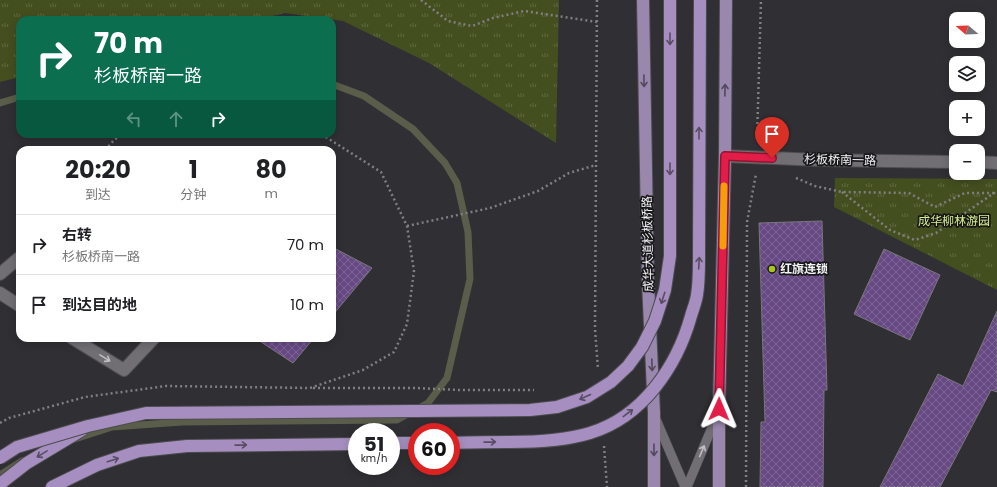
<!DOCTYPE html>
<html lang="zh">
<meta charset="utf-8">
<style>
:root{--surface:#fff;--page:#f2f2f2;--text:#202124;--muted:#757577;--line:#e0e0e0}
body{margin:0;font-family:Poppins,"Noto Sans SC",sans-serif;background:var(--page);color:var(--text);height:100vh;display:flex;flex-direction:column;font-size:15px;white-space:nowrap}
*{box-sizing:border-box;margin:0}
p{font-size:13px;color:var(--muted)}
.icon{flex:none;width:22px;height:22px;fill:none;stroke:currentColor;stroke-width:2;stroke-linecap:round;stroke-linejoin:round}
.map{position:relative;flex:1;overflow:hidden}
.side{position:absolute;left:16px;top:146px;width:320px;height:196px;display:flex;flex-direction:column;background:var(--surface);border-radius:12px;box-shadow:0 2px 10px #0003}
.side>*{flex:none}
.banner{position:absolute;left:16px;top:16px;width:320px;height:122px;border-radius:12px;box-shadow:0 2px 10px #0003;background:#0b6e4f;color:#fff;overflow:hidden}
.needle{width:26px;rotate:289deg}
.buttons{position:absolute;left:949px;top:12px;display:grid;gap:8px}
.buttons a{display:grid;place-items:center;width:36px;height:36px;border-radius:8px;background:var(--surface);box-shadow:0 2px 10px #0003;font-size:20px}
.speed{position:absolute;left:348px;top:423px;display:flex;gap:8px;font-size:20px;font-weight:700;text-align:center}
.speed>*{display:grid;place-content:center;width:52px;height:52px;border-radius:50%;background:var(--surface);box-shadow:0 2px 10px #0003;line-height:1}
.speed small{font-size:10px;font-weight:400}
.speed .limit{border:6px solid #d22;background:#fff;color:#111}
.pin{position:absolute;display:grid;place-items:center;width:34px;height:34px;color:#fff;margin:-41px -17px;border-radius:50% 50% 50% 0;rotate:-45deg;box-shadow:0 0 4px #0007}
.pin .icon{rotate:45deg}
.me{position:absolute;width:44px;margin:-22px;rotate:1deg;stroke-linejoin:round;filter:drop-shadow(0 0 3px #0008)}
.turn{display:flex;align-items:center;gap:14px;height:84px;padding:0 12px;font-size:18px}
.turn .icon{width:52px;height:52px;stroke-width:2.5}
.turn b{display:block;font-size:28px;line-height:34px}
.lanes{display:flex;align-items:center;height:38px;padding:0 12px;background:#0003;justify-content:center;gap:20px;direction:ltr}
.lanes .off{opacity:.35}
.eta{display:flex;justify-content:space-evenly;align-items:center;height:68px;text-align:center}
.eta b{font-size:24px;font-weight:700;line-height:28px}
ul{padding:0;list-style:none}
li{display:flex;align-items:center;gap:12px;height:60px;padding:0 12px;border-top:1px solid var(--line)}
li div{flex:1}
li b{display:block;font-size:15px}
li em{font-style:normal}
.map>svg:first-child{display:block}
.park{fill:url(#park-tufts)}
.lines{fill:none;stroke-linecap:round;stroke-linejoin:round}
.stream{stroke:#595d4a;stroke-width:7}
.building{fill:url(#building-cross-hatch);stroke:#79777b}
.service-casing{stroke:#4d4c4f;stroke-width:10}
.minor-casing{stroke:#4d4c4f;stroke-width:14}
.tertiary-casing{stroke:#4d4c4f;stroke-width:14}
.primary-casing{stroke:#4d4c4f;stroke-width:14}
.trunk-casing{stroke:#4d4c4f;stroke-width:14}
.path{stroke:#807f82;stroke-width:2.5;stroke-dasharray:2 3;stroke-linecap:butt}
.service{stroke:#716f74;stroke-width:9}
.minor{stroke:#716f74;stroke-width:12}
.tertiary{stroke:#716f74;stroke-width:12}
.primary{stroke:#9987ad;stroke-width:12}
.trunk{stroke:#a68fc0;stroke-width:12}
.trunk-bridge-casing{stroke:#4d4c4f;stroke-width:14;stroke-linecap:butt}
.trunk-bridge{stroke:#a68fc0;stroke-width:12}
.oneway{stroke:#584d64}
.oneway2{stroke:#52495c}
.oneway3{stroke:#c0bec1}
.route-casing{stroke:#92132f;stroke-width:10}
.route{stroke:#e11d48;stroke-width:7}
.slow{stroke:#f59e0b;stroke-width:7}
.poi-dot{fill:#a8c71d;stroke:#181719;stroke-width:1.5}
.labels{text-anchor:middle;stroke-width:3.5;stroke-linejoin:round;paint-order:stroke}
.street-label{font-size:12px;fill:#f4f3f5;stroke:#181719}
.park-label{font-size:12px;fill:#d5ef8b;stroke:#181719}
.poi-label{font-size:12px;font-weight:bold;fill:#f4f3f5;stroke:#181719;text-anchor:start}
</style>
<div class="map">
<svg width="997" height="487" viewBox="0 0 997 487">
<defs>
<pattern id="park-tufts" width="24" height="20" patternUnits="userSpaceOnUse"><rect width="24" height="20" fill="#444f20"/><path d="M3 7l-1-3M5 7V3M7 7l1-3M15 17l-1-3M17 17v-4M19 17l1-3" fill="none" stroke="#606941"/></pattern>
<pattern id="building-cross-hatch" width="8" height="8" patternUnits="userSpaceOnUse"><rect width="8" height="8" fill="#674984"/><path d="M0 0l8 8M0 8l8-8" fill="none" stroke="#7d6496"/></pattern>
</defs>
<rect width="100%" height="100%" fill="#302f33"/>
<g class="park">
<polygon points="0,0 559,0 556,143 429,63 343,21 285,13 256,20 20,20 20,77 0,82"/>
<polygon points="835,178 997,179 997,290 834,207"/>
</g>
<g class="lines">
<g class="stream">
<polyline points="0,103 20,97"/>
<polyline points="75,439 112,427 182,422 397,420 428,403 447,378 470,279 468,232 457,183 445,163 413,129 364,96 332,84"/>
<polyline points="0,475 22,461"/>
</g>
</g>
<g class="building">
<polygon points="822,221 827,390 824,390 823,487 760,487 761,422 765,422 759,223"/>
<polygon points="332,247 372,268 332,316"/>
<polygon points="884,249 940,275 910,340 854,314"/>
<polygon points="997,311 997,392 991,390 940,487 880,487 938,374 963,386"/>
<polygon points="255,338 314,338 293,363"/>
</g>
<g class="lines">
<defs>
<g id="service">
<polyline points="655,417 685,487"/>
<polyline points="687,487 718,413"/>
</g>
<g id="minor">
<polyline points="0,274 20,257"/>
<polyline points="0,293 20,306"/>
<polyline points="72,338 124,370 154,338"/>
</g>
<g id="tertiary">
<polyline points="725,156 818,160 956,162"/>
<polyline points="978,162 997,163"/>
</g>
<g id="primary">
<polyline points="643,0 648,282 654,413 654,487"/>
<polyline points="719,487 719,409 725,156 726,0"/>
</g>
<g id="trunk">
<polyline points="391,443 417,443"/>
<polyline points="0,484 27,463 82,430"/>
<polyline points="52,487 97,465 139,451 187,446 357,444"/>
</g>
</defs>
<use href="#service" class="service-casing"/>
<use href="#minor" class="minor-casing"/>
<use href="#tertiary" class="tertiary-casing"/>
<use href="#primary" class="primary-casing"/>
<use href="#trunk" class="trunk-casing"/>
<g class="path">
<polyline points="421,0 448,21 472,26 493,18 524,11 597,22"/>
<polyline points="597,0 595,329 598,369"/>
<polyline points="757,139 761,0"/>
<polyline points="105,150 115,139 127,134"/>
<polyline points="796,178 815,186 842,192 909,193 935,207 965,193 997,193"/>
<polyline points="842,192 890,230 915,240 936,233 994,193 997,196"/>
<polyline points="407,226 490,208 538,191 569,173 596,165"/>
<polyline points="313,388 416,388 458,390 534,390"/>
<polyline points="0,423 9,418 85,397 166,386 310,388 363,370 394,352 407,324 414,271 407,226 381,172 321,134"/>
<polyline points="604,446 607,487"/>
<polyline points="746,487 747,222 756,174"/>
</g>
<use href="#service" class="service"/>
<use href="#minor" class="minor"/>
<use href="#tertiary" class="tertiary"/>
<use href="#primary" class="primary"/>
<use href="#trunk" class="trunk"/>
<defs>
<g id="trunk-bridge">
<path d="M451,443C470,442 490,442 509,442C536,442 564,441 590,433C643,417 677,366 691,316C693,309 696,302 697,295C699,283 699,271 699,259L700,0"/>
<polyline points="0,458 17,447 88,426 146,413 530,410 557,407 587,397 611,382 628,366 642,347 655,321 665,290 670,256 670,0"/>
</g>
</defs>
<use href="#trunk-bridge" class="trunk-bridge-casing"/>
<use href="#trunk-bridge" class="trunk-bridge"/>
</g>
<defs><path id="oneway-shaft" d="M-6 0H5M1.5-3L5.5 0L1.5 3" fill="none" stroke-width="1.6" stroke-linecap="round" stroke-linejoin="round"/></defs>
<g class="oneway">
<use href="#oneway-shaft" transform="translate(670 39) rotate(90)"/>
<use href="#oneway-shaft" transform="translate(699 133) rotate(-90)"/>
<use href="#oneway-shaft" transform="translate(670 169) rotate(90)"/>
<use href="#oneway-shaft" transform="translate(699 263) rotate(-87)"/>
<use href="#oneway-shaft" transform="translate(663 298) rotate(108)"/>
<use href="#oneway-shaft" transform="translate(585 397) rotate(156)"/>
<use href="#oneway-shaft" transform="translate(628 413) rotate(-37)"/>
<use href="#oneway-shaft" transform="translate(490 442) rotate(-1)"/>
<use href="#oneway-shaft" transform="translate(241 445) rotate(-1)"/>
<use href="#oneway-shaft" transform="translate(42 454) rotate(149)"/>
<use href="#oneway-shaft" transform="translate(113 460) rotate(-18)"/>
</g>
<g class="oneway2">
<use href="#oneway-shaft" transform="translate(644 81) rotate(89)"/>
<use href="#oneway-shaft" transform="translate(725 90) rotate(-89)"/>
<use href="#oneway-shaft" transform="translate(652 365) rotate(88)"/>
<use href="#oneway-shaft" transform="translate(654 450) rotate(90)"/>
</g>
<g class="oneway3">
<use href="#oneway-shaft" transform="translate(105 358) rotate(32)"/>
<use href="#oneway-shaft" transform="translate(702 451) rotate(-67)"/>
</g>
<g class="lines">
<defs>
<polyline id="route" points="719,409 725,156 772,158"/>
</defs>
<use href="#route" class="route-casing"/>
<use href="#route" class="route"/>
<polyline class="slow" points="723,246 724,186"/>
</g>
<circle class="poi-dot" cx="772" cy="269" r="4"/>
<g class="labels">
<g class="street-label">
<text transform="translate(840 160) rotate(1)" y="4">杉板桥南一路</text>
<text transform="translate(648 244) rotate(-91)" y="4">成华大道杉板桥路</text>
</g>
<g class="park-label">
<text x="954" y="225">成华柳林游园</text>
</g>
<g class="poi-label">
<text x="780" y="273">红旗连锁</text>
</g>
</g>
</svg>
<div class="buttons">
<a><svg class="needle" viewBox="-14 -14 28 28"><path d="M0-13l5 13h-10z" fill="#e53935"/><path d="M0 13l5-13h-10z" fill="#757577"/></svg></a>
<a><svg class="icon" aria-label="layers" viewBox="0 0 24 24"><path d="M12 4l9 5-9 5-9-5zM3 14l9 5 9-5"/></svg></a>
<a>+</a>
<a>−</a>
</div>
<div class="speed"><div>51<small>km/h</small></div><div class="limit">60</div></div>
<div class="pin" style="left:772px;top:158px;background:#d93025"><svg class="icon" aria-label="arrive" viewBox="0 0 24 24"><path d="M6 21V4h12l-3 4 3 4H6"/></svg></div>
<svg class="me" style="left:719px;top:409px" viewBox="-20 -20 40 40"><path d="M0-17L14 15 0 8-14 15z" fill="#e11d48" stroke="#fff" stroke-width="4"/></svg>
<div class="banner">
<div class="turn"><svg class="icon" aria-label="right" viewBox="0 0 24 24"><path d="M7 20v-9h11M14 6l5 5-5 5"/></svg><div><b>70 m</b>杉板桥南一路</div></div>
<div class="lanes"><svg class="icon off" aria-label="left" viewBox="0 0 24 24"><path d="M17 20v-9H6M10 6l-5 5 5 5"/></svg><svg class="icon off" aria-label="ahead" viewBox="0 0 24 24"><path d="M12 20V5M6 11l6-6 6 6"/></svg><svg class="icon" aria-label="right" viewBox="0 0 24 24"><path d="M7 20v-9h11M14 6l5 5-5 5"/></svg></div>
</div>
<section class="side">
<div class="eta">
<div><b>20:20</b><p>到达</p></div>
<div><b>1</b><p>分钟</p></div>
<div><b>80</b><p>m</p></div>
</div>
<ul>
<li><svg class="icon" aria-label="right" viewBox="0 0 24 24"><path d="M7 20v-9h11M14 6l5 5-5 5"/></svg><div><b>右转</b><p>杉板桥南一路</p></div><em>70 m</em></li>
<li><svg class="icon" aria-label="arrive" viewBox="0 0 24 24"><path d="M6 21V4h12l-3 4 3 4H6"/></svg><div><b>到达目的地</b></div><em>10 m</em></li>
</ul>
</section>
</div>
